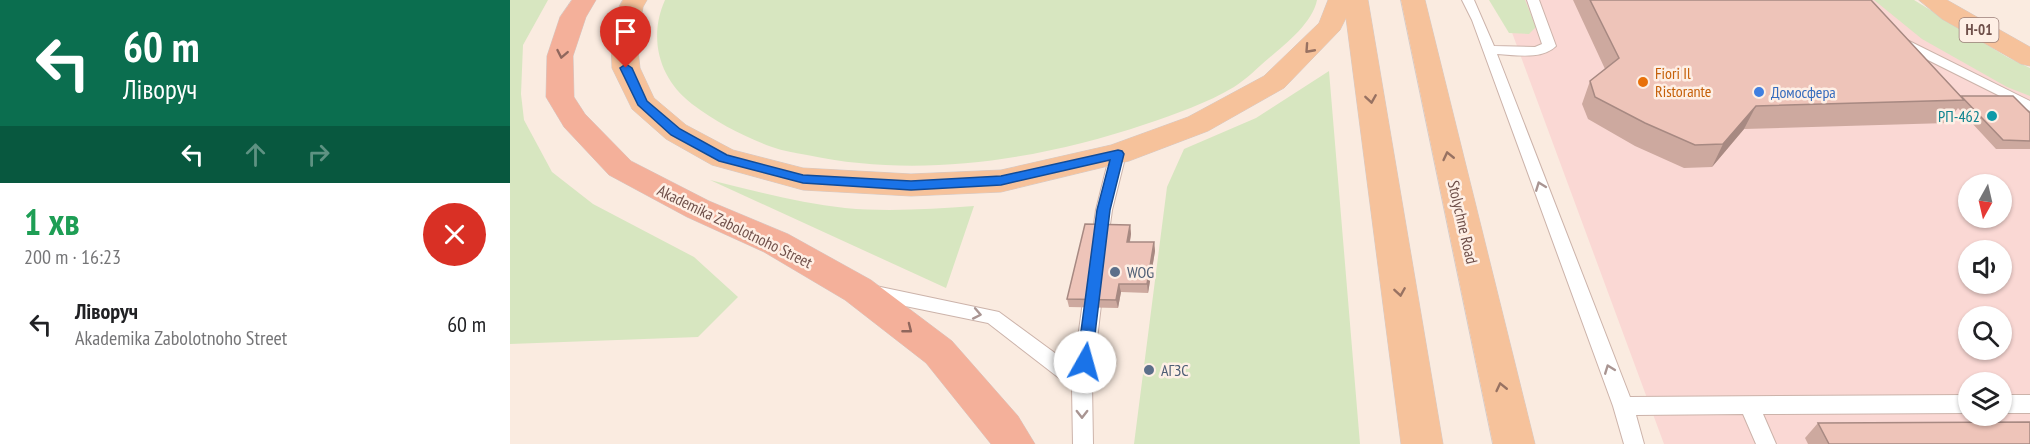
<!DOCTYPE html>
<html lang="uk">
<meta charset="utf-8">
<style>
:root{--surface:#fff;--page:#f2f2f2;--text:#202124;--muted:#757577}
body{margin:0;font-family:"PT Sans Narrow",sans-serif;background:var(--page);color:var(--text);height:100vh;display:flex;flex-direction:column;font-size:22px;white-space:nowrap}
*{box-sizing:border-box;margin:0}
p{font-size:20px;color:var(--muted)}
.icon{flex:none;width:33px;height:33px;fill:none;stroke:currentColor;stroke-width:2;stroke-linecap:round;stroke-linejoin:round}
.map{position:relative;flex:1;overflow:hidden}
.panel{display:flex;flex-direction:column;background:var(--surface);width:510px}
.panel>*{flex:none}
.guide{background:#0b6e4f;color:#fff;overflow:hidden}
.needle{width:39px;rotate:188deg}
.buttons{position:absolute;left:1448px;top:174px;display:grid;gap:12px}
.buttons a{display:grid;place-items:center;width:54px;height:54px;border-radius:50%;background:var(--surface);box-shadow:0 2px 4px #0004;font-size:30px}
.pin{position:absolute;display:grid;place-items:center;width:51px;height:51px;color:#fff;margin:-62px -26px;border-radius:50% 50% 50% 0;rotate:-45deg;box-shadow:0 0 6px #0007}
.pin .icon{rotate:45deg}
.me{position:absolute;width:66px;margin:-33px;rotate:7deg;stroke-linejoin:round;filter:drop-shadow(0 0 4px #0008)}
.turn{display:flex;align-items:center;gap:21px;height:126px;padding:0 24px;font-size:27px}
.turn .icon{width:78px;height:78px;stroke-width:2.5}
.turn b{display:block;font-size:42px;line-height:51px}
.lanes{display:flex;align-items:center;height:57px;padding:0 24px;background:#0003;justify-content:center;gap:30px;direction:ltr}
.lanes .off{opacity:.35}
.round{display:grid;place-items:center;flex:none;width:63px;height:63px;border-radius:32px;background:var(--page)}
.headline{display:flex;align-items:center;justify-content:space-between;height:102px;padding:0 24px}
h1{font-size:36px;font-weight:800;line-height:45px;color:#1e9e55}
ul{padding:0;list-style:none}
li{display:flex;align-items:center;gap:18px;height:78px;padding:0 24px}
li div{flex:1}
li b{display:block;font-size:22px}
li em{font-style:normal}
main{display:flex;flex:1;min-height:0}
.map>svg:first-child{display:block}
.commercial{fill:#fad8d4;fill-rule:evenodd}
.green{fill:#d7e6c0}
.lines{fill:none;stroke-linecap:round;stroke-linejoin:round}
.service-casing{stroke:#ccb3aa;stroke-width:2}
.primary-casing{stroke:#d4cac8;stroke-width:1}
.trunk-casing{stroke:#d4cac8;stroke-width:1}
.service{fill:#fff;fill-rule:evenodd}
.primary{fill:#f6c29b;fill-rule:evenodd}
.trunk{fill:#f4b09a;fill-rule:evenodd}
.wall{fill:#cda99f}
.shaded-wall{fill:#a78982}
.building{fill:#eec4b9;stroke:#a78982;stroke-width:1.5}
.oneway{stroke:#987262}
.oneway2{stroke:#90675d}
.oneway3{stroke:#a99592}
.route{fill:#1a73e8;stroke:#114b97;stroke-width:1.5}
.food-dot{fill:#e8710a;stroke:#feefe5;stroke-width:2}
.shop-dot{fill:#3f7fe0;stroke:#feefe5;stroke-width:2}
.culture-dot{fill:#0f9aa8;stroke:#feefe5;stroke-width:2}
.service-dot{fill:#5c6f8a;stroke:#feefe5;stroke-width:2}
.labels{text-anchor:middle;stroke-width:5;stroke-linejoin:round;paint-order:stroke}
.shield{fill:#feefe5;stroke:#9a7f78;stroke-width:1.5}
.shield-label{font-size:15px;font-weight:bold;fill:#6f4f49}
.food-label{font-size:16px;fill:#c56008;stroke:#feefe5;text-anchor:start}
.shop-label{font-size:16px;fill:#366cbe;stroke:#feefe5;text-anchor:start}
.culture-label{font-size:16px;fill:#0d838f;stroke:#feefe5;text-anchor:end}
.street-label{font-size:16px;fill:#6f4f49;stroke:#feefe5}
.service-label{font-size:16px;fill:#4e5e75;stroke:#feefe5;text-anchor:start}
</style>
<main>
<section class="panel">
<div class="guide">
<div class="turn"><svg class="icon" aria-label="left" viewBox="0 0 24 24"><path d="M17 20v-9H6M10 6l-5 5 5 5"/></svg><div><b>60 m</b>Ліворуч</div></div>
<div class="lanes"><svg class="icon" aria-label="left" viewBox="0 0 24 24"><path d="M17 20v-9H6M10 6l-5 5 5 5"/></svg><svg class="icon off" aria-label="ahead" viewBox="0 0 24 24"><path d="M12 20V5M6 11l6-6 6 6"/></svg><svg class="icon off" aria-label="right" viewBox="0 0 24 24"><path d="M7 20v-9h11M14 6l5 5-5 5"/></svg></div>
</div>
<div class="headline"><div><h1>1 хв</h1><p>200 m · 16:23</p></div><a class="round" style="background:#d93025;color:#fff"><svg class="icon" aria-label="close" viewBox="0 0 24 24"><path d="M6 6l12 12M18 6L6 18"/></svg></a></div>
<ul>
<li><svg class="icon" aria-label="left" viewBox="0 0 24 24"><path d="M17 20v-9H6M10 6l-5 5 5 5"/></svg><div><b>Ліворуч</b><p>Akademika Zabolotnoho Street</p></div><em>60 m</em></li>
</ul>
</section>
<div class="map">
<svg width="1520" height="444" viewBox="0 0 1520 444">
<rect width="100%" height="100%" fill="#faebe0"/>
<path class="commercial" d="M990,0H1380L1520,77V444H1154ZM1458,184H1491V218H1458ZM1458,250H1491V284H1458ZM1458,316H1491V350H1458ZM1458,382H1491V416H1458Z"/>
<g class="green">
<polygon points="0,0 38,0 13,45 11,94 14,120 42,172 83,204 184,257 228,297 188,337 0,344"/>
<path d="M155,0H807C803,22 776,44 759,58C748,67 737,79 724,87C697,103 666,114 636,124C529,160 409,179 297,155C286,153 273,151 262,147C234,137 206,122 182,104C149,79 138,38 155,0Z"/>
<polygon points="979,0 1015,0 1026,27 1019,34 999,33"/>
<polygon points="1364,0 1404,0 1497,57 1520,68 1520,96 1497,87 1412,39"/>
<polygon points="819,71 850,444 624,444 657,187 674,149 746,118"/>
<path d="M200,180C245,191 290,203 335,208C378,212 421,209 464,206L436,288Z"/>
</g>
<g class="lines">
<defs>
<g id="service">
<path d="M952,0H964L984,46L1025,47L1032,44L1017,0H1029L1046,46C1032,60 1006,55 987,54L1120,397L1458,395V413L1253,414L1266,444H1246L1233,414L1126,415L1134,444H1114L1103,406L962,20Z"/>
<polygon points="1387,35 1520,101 1520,111 1382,42 1380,39 1382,36"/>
<polygon points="608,149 616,154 602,210 597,246 595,250 589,252 583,250 581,246 586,210 600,154"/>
<polygon points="584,280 590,282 593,287 582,384 583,444 563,444 562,388 478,323 361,299 355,297 352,292 355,287 361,285 489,312 564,367 575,287 578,282"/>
<rect x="1491" y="395" width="29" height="18"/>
</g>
<g id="primary">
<polygon points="113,0 137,0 133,7 127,42 130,68 144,98 176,125 223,150 293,168 401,174 491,170 601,145 678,117 754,76 809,23 818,0 858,0 933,444 891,444 836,18 830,30 774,88 698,131 619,161 491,192 401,196 293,190 202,165 156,139 122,109 102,68 101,42 109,7"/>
<polygon points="891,0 915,0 1025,444 983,444"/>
<polygon points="1409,0 1437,0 1520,47 1520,66 1511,64 1432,19"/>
</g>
<polygon id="trunk" points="62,0 86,0 76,17 63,56 64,97 75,114 121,161 199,201 278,234 361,280 442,341 508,416 525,444 481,444 416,363 335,300 254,252 177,217 99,175 54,127 36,97 37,56 50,17"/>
</defs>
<use href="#service" class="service-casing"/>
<use href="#primary" class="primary-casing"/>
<use href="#trunk" class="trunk-casing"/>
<use href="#service" class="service"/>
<use href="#primary" class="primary"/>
<use href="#trunk" class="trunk"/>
</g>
<g class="wall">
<polygon points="1063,0 1361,0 1451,96 1520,113 1520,149 1486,149 1448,108 1437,123 1234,129 1202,167 1174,168 1125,146 1078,119 1072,104 1080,81 1095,69"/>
<polygon points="620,225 621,234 620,242 644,242 645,251 638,293 611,292 608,308 559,307 557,299"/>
<polygon points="1308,423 1520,444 1298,444 1295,438"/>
</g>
<g class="shaded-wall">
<polygon points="1246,106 1234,129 1202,167 1213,144"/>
<polygon points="620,225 621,234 618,251 617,242"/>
<polygon points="644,242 645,251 638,293 637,284"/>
<polygon points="609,284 611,292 608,308 606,300"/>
</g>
<g class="building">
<polygon points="1080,0 1361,0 1454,100 1246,106 1213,144 1185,145 1135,123 1085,97 1080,81 1109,58"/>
<polygon points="1451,96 1503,96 1520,113 1520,141 1493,140"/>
<polygon points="575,224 620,225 617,242 644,242 637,284 609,284 606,300 557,299"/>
<polygon points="1520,422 1520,444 1319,444 1308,423"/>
</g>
<defs><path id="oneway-chevron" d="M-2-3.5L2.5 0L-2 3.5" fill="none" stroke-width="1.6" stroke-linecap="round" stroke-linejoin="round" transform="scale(1.5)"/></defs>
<g class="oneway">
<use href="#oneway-chevron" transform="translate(799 49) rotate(132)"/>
<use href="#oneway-chevron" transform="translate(861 99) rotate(81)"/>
<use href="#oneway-chevron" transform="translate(938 156) rotate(-103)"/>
<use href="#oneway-chevron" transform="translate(890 292) rotate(81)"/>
<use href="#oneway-chevron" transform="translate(991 387) rotate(-103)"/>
</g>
<g class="oneway2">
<use href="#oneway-chevron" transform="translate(52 54) rotate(101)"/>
<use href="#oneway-chevron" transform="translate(398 329) rotate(38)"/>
</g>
<g class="oneway3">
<use href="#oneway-chevron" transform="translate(1030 186) rotate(-111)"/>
<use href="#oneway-chevron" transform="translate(467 314) rotate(11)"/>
<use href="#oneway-chevron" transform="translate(1099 369) rotate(-111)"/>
<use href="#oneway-chevron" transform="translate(572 414) rotate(90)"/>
</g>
<polygon class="route" points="116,64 122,68 137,101 170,129 217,155 293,175 401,181 491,176 608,150 612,151 614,154 600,210 581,367 575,369 569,367 567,362 587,210 600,160 491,185 401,190 293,183 209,161 161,135 128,105 110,68"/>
<circle class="food-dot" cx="1133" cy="82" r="6"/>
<circle class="shop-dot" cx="1249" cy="92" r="6"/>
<circle class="culture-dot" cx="1482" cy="116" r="6"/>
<g class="service-dot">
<circle cx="605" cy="272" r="6"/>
<circle cx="639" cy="370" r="6"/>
</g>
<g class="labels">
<rect class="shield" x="1449.5" y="18" width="39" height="24" rx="4.5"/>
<g class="shield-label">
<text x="1469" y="35">Н-01</text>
</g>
<g class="food-label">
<text x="1145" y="79">Fiori Il<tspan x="1145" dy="18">Ristorante</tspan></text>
</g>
<g class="shop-label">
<text x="1261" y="98">Домосфера</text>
</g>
<g class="culture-label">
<text x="1470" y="122">РП-462</text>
</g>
<g class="street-label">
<text transform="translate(953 222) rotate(77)" y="6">Stolychne Road</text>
<text transform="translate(225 226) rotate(26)" y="6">Akademika Zabolotnoho Street</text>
</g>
<g class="service-label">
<text x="617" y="278">WOG</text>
<text x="651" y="376">АГЗС</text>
</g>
</g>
</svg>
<div class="buttons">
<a><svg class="needle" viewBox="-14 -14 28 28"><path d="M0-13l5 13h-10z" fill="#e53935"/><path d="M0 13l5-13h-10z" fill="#757577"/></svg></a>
<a><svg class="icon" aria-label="sound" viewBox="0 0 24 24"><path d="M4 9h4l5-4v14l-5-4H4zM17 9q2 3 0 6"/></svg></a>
<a><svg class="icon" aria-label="search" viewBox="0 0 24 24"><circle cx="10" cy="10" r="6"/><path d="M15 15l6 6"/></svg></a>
<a><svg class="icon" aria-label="layers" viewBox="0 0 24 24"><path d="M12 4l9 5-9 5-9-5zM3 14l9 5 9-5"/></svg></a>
</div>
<div class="pin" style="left:116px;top:68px;background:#d93025"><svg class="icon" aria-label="arrive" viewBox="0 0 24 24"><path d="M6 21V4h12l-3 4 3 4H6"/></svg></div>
<svg class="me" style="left:575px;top:362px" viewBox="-20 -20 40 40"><circle r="19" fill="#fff"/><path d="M0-13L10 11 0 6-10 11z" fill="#1a73e8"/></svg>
</div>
</main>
